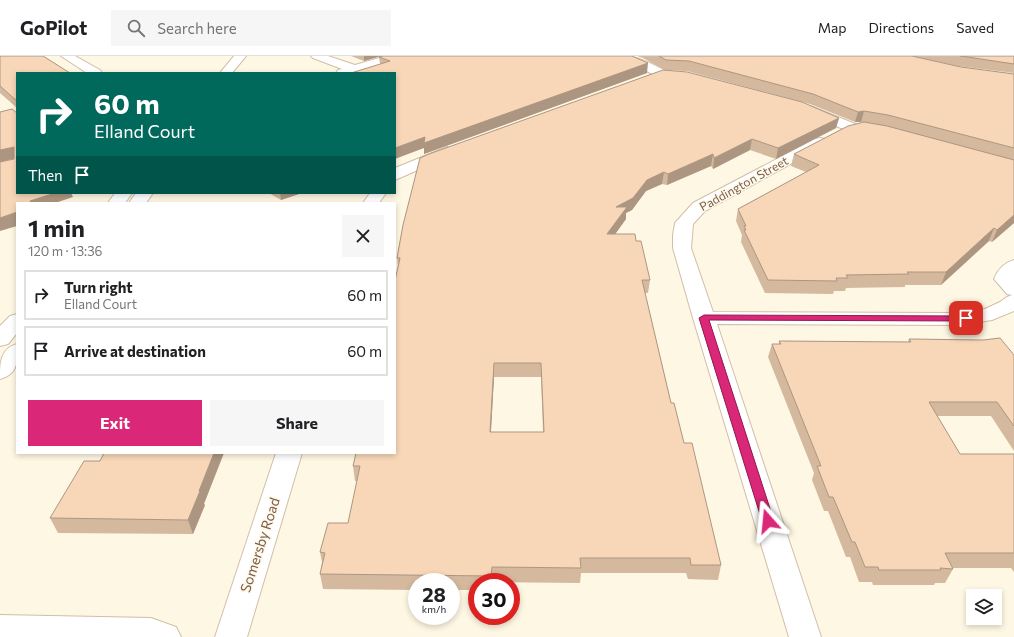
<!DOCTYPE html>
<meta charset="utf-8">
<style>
:root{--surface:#fff;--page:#f6f6f6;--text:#202124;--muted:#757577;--line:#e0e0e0;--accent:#db2777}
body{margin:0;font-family:Commissioner,sans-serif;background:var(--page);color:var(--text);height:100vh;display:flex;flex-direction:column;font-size:15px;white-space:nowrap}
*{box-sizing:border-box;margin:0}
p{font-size:13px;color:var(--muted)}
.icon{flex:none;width:22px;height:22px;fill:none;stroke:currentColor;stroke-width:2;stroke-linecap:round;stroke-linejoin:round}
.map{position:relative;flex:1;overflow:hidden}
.side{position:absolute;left:16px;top:146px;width:380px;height:252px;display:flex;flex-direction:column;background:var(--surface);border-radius:0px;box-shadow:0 2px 6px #0003}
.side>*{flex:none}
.hud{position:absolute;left:16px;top:16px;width:380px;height:122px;border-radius:0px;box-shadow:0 2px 6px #0003;background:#00695c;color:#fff;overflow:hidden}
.fabs{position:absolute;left:966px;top:533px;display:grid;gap:8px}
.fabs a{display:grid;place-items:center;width:36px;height:36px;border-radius:0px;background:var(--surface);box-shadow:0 2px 6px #0003;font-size:20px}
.speed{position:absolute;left:408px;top:517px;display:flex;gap:8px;font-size:20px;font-weight:700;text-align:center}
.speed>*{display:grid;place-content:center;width:52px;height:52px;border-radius:50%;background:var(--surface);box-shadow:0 2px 6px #0003;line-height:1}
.speed small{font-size:10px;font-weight:400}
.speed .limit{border:6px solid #d22;background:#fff;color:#111}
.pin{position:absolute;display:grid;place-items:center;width:34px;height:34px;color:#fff;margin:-17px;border-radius:8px;box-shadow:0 2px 6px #0006}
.me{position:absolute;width:44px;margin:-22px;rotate:342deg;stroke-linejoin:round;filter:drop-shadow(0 0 3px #0008)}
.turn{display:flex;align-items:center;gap:14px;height:84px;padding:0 12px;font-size:18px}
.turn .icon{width:52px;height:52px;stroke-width:2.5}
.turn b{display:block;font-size:28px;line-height:34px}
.then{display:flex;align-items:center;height:38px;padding:0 12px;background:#0003;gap:8px;font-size:15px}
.round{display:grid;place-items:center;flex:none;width:42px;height:42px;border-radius:0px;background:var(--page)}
.headline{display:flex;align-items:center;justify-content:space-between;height:68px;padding:0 12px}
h1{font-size:24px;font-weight:700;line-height:30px}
.button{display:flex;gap:8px;margin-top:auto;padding:8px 12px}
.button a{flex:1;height:46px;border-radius:0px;background:var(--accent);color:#fff;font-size:16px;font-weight:700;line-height:46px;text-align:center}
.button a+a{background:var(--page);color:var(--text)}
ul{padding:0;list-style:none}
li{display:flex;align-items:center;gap:12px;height:50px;margin:0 8px 6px;padding:0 4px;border:2px solid var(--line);border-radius:0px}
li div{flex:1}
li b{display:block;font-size:15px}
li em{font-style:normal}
header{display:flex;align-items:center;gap:24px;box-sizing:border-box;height:56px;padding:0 20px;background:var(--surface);border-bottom:1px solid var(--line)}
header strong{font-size:19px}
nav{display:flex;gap:22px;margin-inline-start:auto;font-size:14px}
.search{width:280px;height:36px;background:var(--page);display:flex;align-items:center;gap:10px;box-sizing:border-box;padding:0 14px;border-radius:0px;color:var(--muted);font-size:15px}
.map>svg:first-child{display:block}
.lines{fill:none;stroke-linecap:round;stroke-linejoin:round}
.minor-casing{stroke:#d1bea8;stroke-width:2}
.minor{fill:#fff;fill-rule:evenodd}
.wall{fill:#d4b99e;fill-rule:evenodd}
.shaded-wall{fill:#ad9681}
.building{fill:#f7d7b8;stroke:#ad9681;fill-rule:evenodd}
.route{fill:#db2777;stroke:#8e194d}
.labels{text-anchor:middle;stroke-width:3;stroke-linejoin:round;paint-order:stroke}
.street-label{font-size:12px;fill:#7a5d46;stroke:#fff9ec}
.near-street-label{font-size:14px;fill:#7a5d46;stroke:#fff9ec}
</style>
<header>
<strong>GoPilot</strong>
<div class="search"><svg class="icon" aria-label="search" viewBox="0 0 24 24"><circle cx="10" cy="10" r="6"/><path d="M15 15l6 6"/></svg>Search here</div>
<nav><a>Map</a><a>Directions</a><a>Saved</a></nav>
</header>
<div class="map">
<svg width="1014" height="581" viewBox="0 0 1014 581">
<rect width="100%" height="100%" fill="#fef7e3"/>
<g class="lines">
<defs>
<g id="minor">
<polygon points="61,0 75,0 100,14 102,17 87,17"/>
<polygon points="234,0 246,0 232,17 220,17"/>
<polygon points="311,0 328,0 355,9 386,0 404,0 402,2 355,17 336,17 338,14 342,13 313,2"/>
<path d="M612,0C638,0 644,4 666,15L668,18L666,21H658L635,9L614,2Z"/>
<polygon points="810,50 858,69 860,72 858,75 853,76 848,75 805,57 803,54 805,51"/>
<path d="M820,82L825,83L827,86L825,89L705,155L693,168L691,192L713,256L951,257L985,253L1000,246L1007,241L1012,239L1007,238L994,223C998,213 1004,207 1014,204V255L992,264L960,269L717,268L821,581H789L693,262L673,192V179L675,167L693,147L815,83Z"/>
<polygon points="447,91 452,93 455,96 452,99 395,124 395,112"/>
<polygon points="115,137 132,137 125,147 108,147"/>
<polygon points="136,137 153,137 146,147 129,147"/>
<polygon points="370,137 386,137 379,147 363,147"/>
<polygon points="17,258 17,277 8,288 0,290 0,270 10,260"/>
<path d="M17,288C17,305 19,318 0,323C0,307 0,293 17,288Z"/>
<polygon points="276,397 302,397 247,581 215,581"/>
<polygon points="0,559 151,562 176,571 181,581 0,581"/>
</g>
</defs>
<use href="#minor" class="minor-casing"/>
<use href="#minor" class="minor"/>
</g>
<g class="wall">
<polygon points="0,0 17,17 17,52 0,37"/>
<polygon points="351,0 381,0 364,5"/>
<polygon points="637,0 912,0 961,11 1014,18 1014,167 992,186 989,185 941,229 905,229 905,231 846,232 845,235 834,235 833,238 765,237 741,186 742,179 736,165 738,153 806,116 791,110 794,98 864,66 855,66 810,48 687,15 665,14 643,2"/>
<polygon points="912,0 1014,0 1014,17 958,10"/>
<polygon points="379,1 647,17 424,98 424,92 380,8"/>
<path d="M839,62L836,72L776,103L750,94L713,113L711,110L667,129L662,128L646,135L632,154L626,157V163L615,178L636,185L650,224L648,237H645L671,347L684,387L721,509L718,524L688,523L686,517H581L580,527L492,526H477V534H451V526H417V534L323,533L320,518L322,506L320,496L348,467L357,425H355L353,410L395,397L398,210L397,202L403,169ZM494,321H541L543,376H491Z"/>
<polygon points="269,137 302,137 281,144"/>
<polygon points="909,283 1014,299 1014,395 991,360 937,360 960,398 1014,398 1014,516 1011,512 952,512 953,513 945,527 935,527 934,529 873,529 872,526 859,526 850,501 846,501 828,455 824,455 812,424 814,417 768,301 772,288 779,288 779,285 908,286"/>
<polygon points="100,405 204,448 205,449 193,478 58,477 50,462"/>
</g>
<g class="shaded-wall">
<polygon points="364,0 381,0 364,5"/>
<polygon points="648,7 647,17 424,98 424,92 395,103 395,92 425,81"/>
<polygon points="864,55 861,66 855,66 858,56"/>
<polygon points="839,62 836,72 776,103 778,92"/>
<polygon points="752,83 750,94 713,113 714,102"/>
<polygon points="14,91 17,102 0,106 0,94"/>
<polygon points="713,98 711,110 667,129 668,118"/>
<polygon points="664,116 662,128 646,135 632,154 626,157 626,163 606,191 607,178 616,151 647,124"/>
<polygon points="49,137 71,137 73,141 55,147 31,147 30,145"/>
<polygon points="280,137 302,137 281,144"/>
<polygon points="17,156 17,170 0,175 0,162"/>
<polygon points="1014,159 1014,167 992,186 997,174"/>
<polygon points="994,172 989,185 941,229 946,216"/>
<polygon points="494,307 494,321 490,391 490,376"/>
<polygon points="214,397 224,397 204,448 205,449 193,478 188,464 199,435"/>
</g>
<g class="building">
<polygon points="0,0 43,0 70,17 17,17 17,45 0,30"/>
<polygon points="383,0 632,0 648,7 424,87 425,81 395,92 395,17 351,17 390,5 379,1"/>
<polygon points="659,0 912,0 961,11 1014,18 1014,92 888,59 864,55 858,56 813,38 689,5 666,4"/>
<polygon points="960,0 1014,0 1014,8 961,0"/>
<path d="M663,14L687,16L802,46L839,62L778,92L752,83L714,102L713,98L668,118L664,116L647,124L633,142L616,151H627L607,178H635L636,185H641L650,224H642L671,347H674L684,387H692L721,509H691L690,502H580L581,512L492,511L491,520L320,518L325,497L320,496L328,467H348L360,410H353L356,397H395V224L400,202H397L403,169L420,102L429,98ZM494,307H541L544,376H490Z"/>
<polygon points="12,53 17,57 17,81 16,81 17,82 17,137 50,137 52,138 30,145 32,147 17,147 17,156 0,162 0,106 14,103 14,91 0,94 0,56"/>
<polygon points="864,66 887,70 1014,104 1014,159 997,174 994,172 946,216 907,216 909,218 846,219 848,222 836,222 837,225 768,224 744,174 746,174 744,170 746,170 738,153 819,109 794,98 848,70"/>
<polygon points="1000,282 1014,299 1014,370 997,346 929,346 960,398 1014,398 1014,497 945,497 953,513 940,512 941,514 879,514 878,511 865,511 855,486 852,486 833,441 829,441 817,410 821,410 772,288 781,288 779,285 911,286 909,283 983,284"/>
<polygon points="104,397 214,397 199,435 200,435 188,464 50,462 84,405 100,405"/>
</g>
<polygon class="route" points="704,259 966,260 970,262 966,265 709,264 774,465 772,468 768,469 764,468 762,465 699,262"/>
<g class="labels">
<g class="street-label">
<text transform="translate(744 128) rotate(-29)" y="4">Paddington Street</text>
</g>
<g class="near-street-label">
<text transform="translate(260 489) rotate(-72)" y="5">Somersby Road</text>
</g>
</g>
</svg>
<div class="fabs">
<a><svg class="icon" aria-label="layers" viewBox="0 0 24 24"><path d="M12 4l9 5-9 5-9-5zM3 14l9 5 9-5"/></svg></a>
</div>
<div class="speed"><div>28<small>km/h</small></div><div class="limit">30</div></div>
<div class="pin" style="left:966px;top:262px;background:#d93025"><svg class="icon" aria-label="arrive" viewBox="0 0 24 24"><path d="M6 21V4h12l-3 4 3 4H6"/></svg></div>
<svg class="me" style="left:768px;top:465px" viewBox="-20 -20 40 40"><path d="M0-17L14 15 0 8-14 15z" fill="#db2777" stroke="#fff" stroke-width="4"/></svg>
<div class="hud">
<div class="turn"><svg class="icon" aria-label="right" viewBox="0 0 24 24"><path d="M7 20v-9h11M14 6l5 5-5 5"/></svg><div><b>60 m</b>Elland Court</div></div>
<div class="then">Then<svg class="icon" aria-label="arrive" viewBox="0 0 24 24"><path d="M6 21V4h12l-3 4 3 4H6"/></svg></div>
</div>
<section class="side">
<div class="headline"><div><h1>1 min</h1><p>120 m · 13:36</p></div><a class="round"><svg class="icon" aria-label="close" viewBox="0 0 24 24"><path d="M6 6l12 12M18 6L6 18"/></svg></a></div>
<ul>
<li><svg class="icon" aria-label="right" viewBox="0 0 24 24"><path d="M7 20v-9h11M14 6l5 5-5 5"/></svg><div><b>Turn right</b><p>Elland Court</p></div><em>60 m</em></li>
<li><svg class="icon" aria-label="arrive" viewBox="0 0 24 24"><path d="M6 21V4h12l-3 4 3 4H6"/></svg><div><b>Arrive at destination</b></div><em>60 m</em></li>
</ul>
<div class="button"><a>Exit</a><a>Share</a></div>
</section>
</div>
